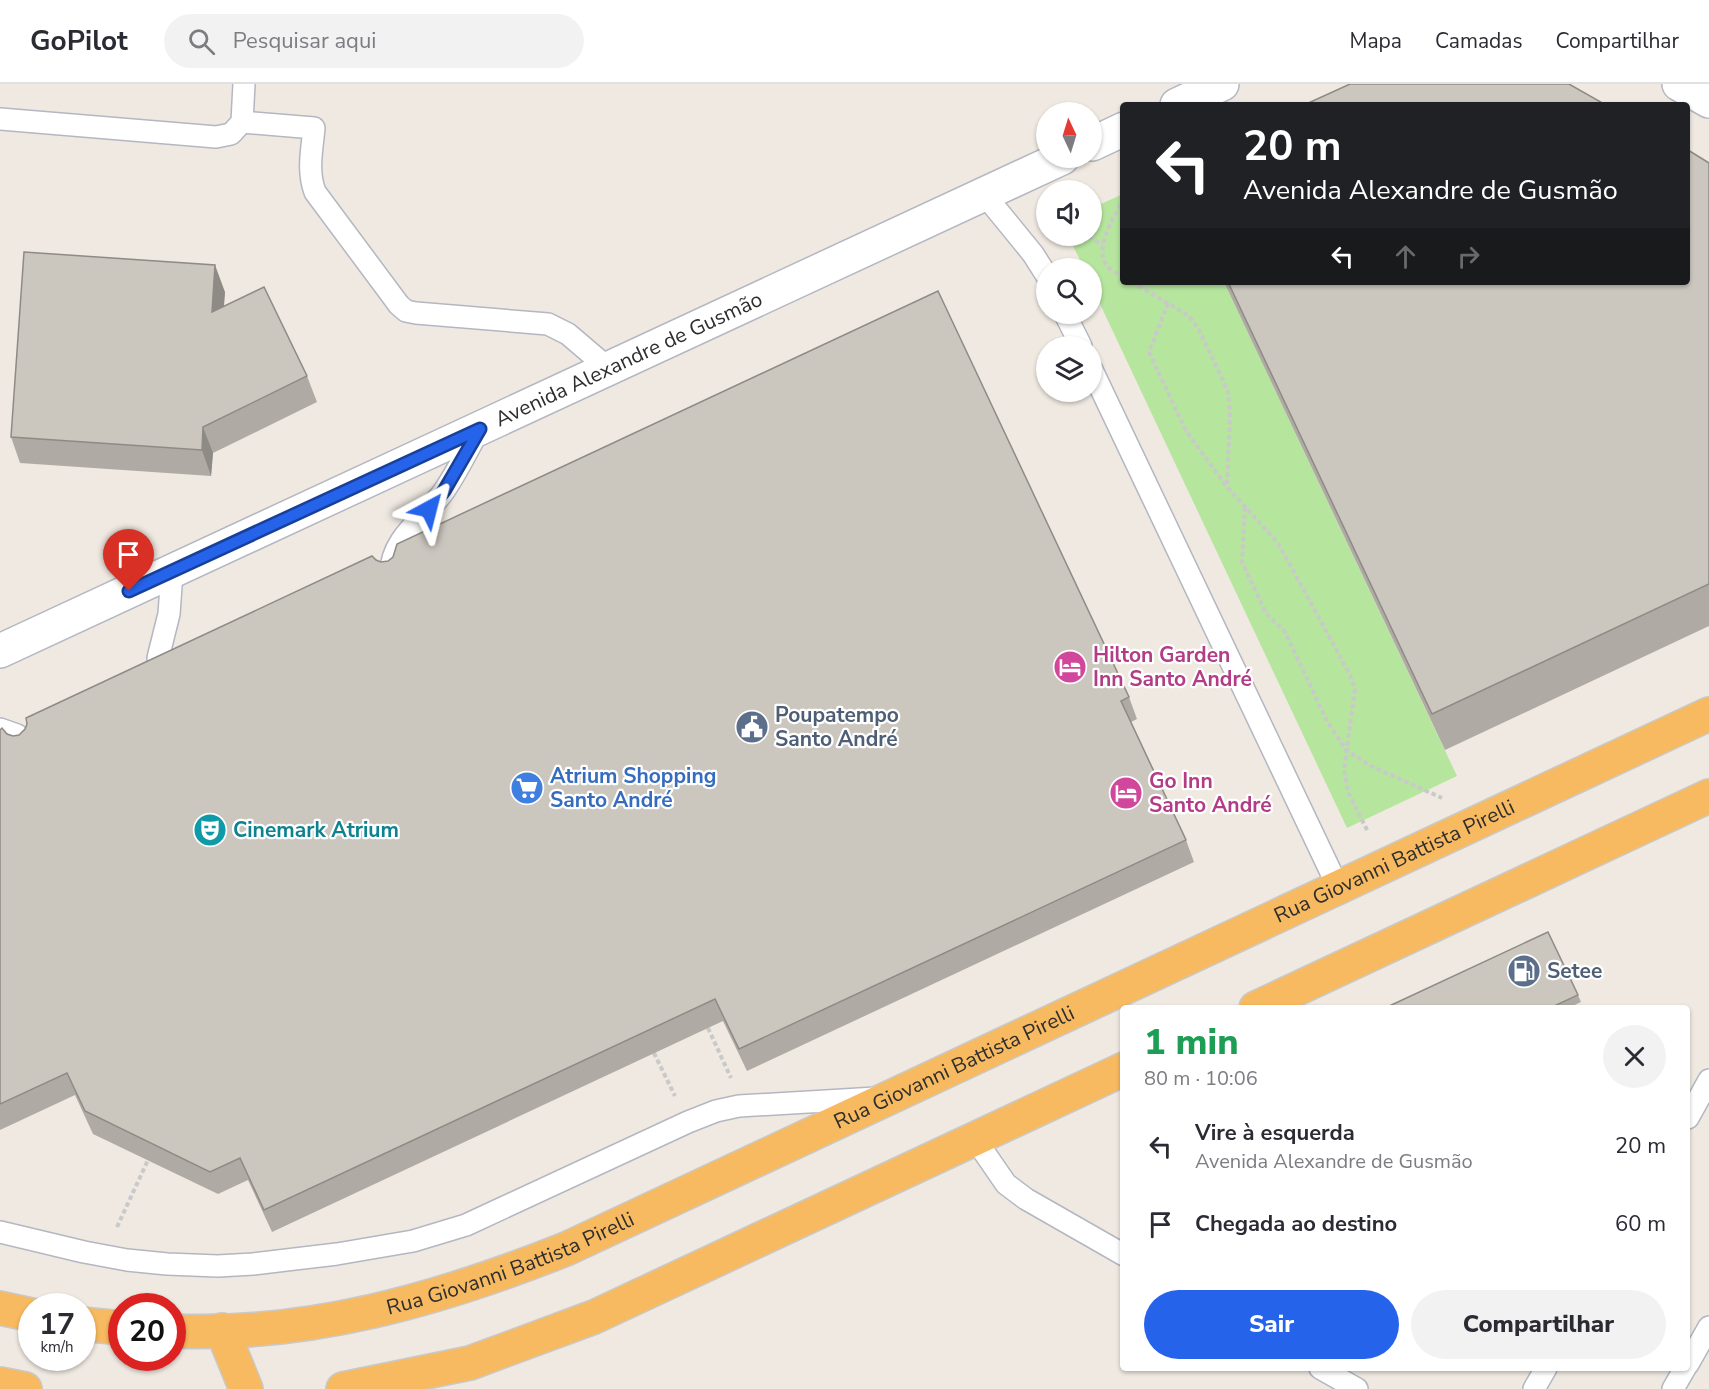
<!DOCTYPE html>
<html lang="pt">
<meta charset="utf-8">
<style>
:root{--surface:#fff;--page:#f2f2f3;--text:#2b2b33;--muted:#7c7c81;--line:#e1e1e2;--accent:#2563eb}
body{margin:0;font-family:"Nunito Sans",sans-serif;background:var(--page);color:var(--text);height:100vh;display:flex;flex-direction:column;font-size:22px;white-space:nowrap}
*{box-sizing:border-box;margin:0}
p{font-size:20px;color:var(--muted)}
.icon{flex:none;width:33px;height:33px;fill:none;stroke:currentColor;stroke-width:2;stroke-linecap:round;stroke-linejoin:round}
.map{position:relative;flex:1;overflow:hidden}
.drawer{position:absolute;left:1120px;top:921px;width:570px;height:366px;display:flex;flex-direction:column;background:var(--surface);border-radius:6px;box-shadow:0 2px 4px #0004}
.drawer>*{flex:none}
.hud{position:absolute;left:1120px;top:18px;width:570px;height:183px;border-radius:6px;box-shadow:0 2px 4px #0004;background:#202124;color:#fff;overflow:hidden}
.needle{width:39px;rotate:356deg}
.buttons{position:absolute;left:1036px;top:18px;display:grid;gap:12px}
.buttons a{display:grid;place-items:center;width:66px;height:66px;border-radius:50%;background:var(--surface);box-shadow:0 2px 4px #0004;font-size:30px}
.speed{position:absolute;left:18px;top:1209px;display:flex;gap:12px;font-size:30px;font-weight:700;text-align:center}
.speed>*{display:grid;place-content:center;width:78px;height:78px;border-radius:50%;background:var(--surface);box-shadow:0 2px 4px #0004;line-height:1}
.speed small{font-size:15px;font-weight:400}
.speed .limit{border:9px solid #d22;background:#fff;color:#111}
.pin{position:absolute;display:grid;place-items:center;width:51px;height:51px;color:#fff;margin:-62px -26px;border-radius:50% 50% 50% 0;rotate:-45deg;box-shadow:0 0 6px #0007}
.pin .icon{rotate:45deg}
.me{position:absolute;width:66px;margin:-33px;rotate:38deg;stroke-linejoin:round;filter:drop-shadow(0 0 4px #0008)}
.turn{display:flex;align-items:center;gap:21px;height:126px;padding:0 24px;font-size:27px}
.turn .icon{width:78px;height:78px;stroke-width:2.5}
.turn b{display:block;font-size:42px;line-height:51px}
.lanes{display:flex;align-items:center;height:57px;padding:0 24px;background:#0003;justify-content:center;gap:30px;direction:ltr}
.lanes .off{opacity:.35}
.round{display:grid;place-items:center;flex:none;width:63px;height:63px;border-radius:32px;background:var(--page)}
.head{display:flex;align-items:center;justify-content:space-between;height:102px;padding:0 24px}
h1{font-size:36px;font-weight:800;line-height:45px;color:#1e9e55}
.button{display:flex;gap:12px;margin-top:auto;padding:12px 24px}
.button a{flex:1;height:69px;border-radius:36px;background:var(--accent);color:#fff;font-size:24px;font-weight:800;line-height:69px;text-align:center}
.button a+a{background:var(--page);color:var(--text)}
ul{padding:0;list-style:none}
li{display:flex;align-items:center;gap:18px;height:78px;padding:0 24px}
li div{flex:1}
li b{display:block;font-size:22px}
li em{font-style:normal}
header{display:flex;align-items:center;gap:36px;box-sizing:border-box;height:84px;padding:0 30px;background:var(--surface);border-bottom:2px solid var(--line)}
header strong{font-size:28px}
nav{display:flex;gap:33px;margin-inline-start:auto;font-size:21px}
.search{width:420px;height:54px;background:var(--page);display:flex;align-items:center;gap:15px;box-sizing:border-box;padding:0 21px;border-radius:33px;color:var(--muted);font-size:22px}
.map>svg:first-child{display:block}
.green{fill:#b6e59e}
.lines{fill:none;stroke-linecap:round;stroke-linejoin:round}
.service-casing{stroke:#b4b7c1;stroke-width:24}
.minor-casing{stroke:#b4b7c1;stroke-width:36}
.trunk-casing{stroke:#c9c9c9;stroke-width:36}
.path{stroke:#c9c9c9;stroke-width:4;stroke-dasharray:4.5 3;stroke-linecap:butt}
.service{stroke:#fff;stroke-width:21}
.minor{stroke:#fff;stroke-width:33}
.trunk{stroke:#f8ba60;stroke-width:33}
.wall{fill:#afaba4}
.shaded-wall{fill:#8e8b86}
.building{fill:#cbc7bf;stroke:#8e8b86;stroke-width:1.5}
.route-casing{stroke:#184099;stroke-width:15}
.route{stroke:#2563eb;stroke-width:10}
.labels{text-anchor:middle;stroke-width:4.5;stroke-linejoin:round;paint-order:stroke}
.street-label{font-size:21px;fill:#2e2e2e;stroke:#fff}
.hotel-label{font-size:21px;font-weight:bold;fill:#b23c85;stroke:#fff;text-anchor:start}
.service-label{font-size:21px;font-weight:bold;fill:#4e5e75;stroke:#fff;text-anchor:start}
.shop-label{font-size:21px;font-weight:bold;fill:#366cbe;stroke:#fff;text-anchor:start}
.culture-label{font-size:21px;font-weight:bold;fill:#0d838f;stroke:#fff;text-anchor:start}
</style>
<header>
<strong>GoPilot</strong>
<div class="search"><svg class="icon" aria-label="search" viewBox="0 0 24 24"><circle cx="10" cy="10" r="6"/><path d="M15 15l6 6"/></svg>Pesquisar aqui</div>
<nav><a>Mapa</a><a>Camadas</a><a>Compartilhar</a></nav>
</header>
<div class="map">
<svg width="1709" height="1305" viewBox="0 0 1709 1305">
<rect width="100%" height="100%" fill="#efe9e1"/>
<polygon class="green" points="1123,110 1124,198 1224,198 1457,692 1347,744 1092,203 1092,184 1084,184 1068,152 1092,152 1092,124"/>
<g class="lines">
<defs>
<g id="service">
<polyline points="0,35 216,53 231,50 242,38 244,0"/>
<path d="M242,38L314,44C312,66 307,87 315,108L399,221L406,227L416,229L548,240L568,250L609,285"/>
<polyline points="984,110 1033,170 1047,192"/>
<polyline points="1065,230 1081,262"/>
<polyline points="1092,286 1338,803"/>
<path d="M391,488C391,454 426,433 444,407C457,388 468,366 479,345"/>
<polyline points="158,574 169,530 172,488"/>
<polyline points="0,645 17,651 22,661"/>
<polyline points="1688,1034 1709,996"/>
<polyline points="975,1055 1006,1100 1026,1115 1124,1171"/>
<polyline points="0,1148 84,1168 127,1176 167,1180 218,1182 253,1180 337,1170 413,1157 466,1141 688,1038 716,1027 739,1022 876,1014"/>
<polyline points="1688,1280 1709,1243"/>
<polyline points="1320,1284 1357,1305"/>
<polyline points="1534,1305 1546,1284"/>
<polyline points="1673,1305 1685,1284"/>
</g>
<g id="minor">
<polyline points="1679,0 1709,17"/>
<polyline points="1177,21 1222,0"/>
<polyline points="1092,60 1124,45"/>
<path id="s1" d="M0,567L1062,74"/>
</g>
<g id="trunk">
<polyline points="1256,924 1709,712"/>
<polyline points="0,1224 32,1231"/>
<polyline points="82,1240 122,1244"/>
<polyline points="222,1246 246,1305"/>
<path id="s2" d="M172,1247C310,1253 440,1215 566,1165L1709,630"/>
<polyline points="0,1300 25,1305"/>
<polyline points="343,1305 470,1279 594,1233 1124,985"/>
</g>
</defs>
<use href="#service" class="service-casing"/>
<use href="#minor" class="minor-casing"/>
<use href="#trunk" class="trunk-casing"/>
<g class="path">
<path d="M1124,114C1115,132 1093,163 1107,182C1111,187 1118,190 1124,193"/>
<polyline points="1089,152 1102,161"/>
<polyline points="1132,198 1189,232 1199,246 1228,307 1230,333 1227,401"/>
<polyline points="1168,219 1149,268 1186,347 1227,403 1278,459 1350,591 1355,605 1344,686 1348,708 1368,748"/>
<polyline points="1245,423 1242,478 1266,529 1285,548 1327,637 1346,666 1371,682 1442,714"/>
<polyline points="708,944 731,994"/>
<polyline points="654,969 675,1012"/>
<polyline points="117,1143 148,1076"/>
</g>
<use href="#service" class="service"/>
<use href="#minor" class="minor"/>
<use href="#trunk" class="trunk"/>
</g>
<g class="wall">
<polygon points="1709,79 1709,542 1445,666 1224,198 1688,198"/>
<polygon points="225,208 224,222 307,292 317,318 213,369 211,392 20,379 11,353"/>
<polygon points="376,476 381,478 388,477 1129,613 1137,635 1131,638 1186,756 1194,778 747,987 723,937 272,1148 248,1096 218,1110 93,1050 75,1011 0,1046 0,646 13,652 19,651"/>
<polygon points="1578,911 1581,918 1568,924 1385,924"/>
</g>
<g class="shaded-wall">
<polygon points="215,181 225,208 221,254 212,228"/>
<polygon points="203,343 213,369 211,392 202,366"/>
</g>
<g class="building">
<polygon points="1350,0 1569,0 1606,21 1304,21"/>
<polygon points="1688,66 1709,79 1709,500 1432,630 1228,198 1688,198"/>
<polygon points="24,168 215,181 212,228 264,203 307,292 203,343 202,366 11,353"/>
<polygon points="938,207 1129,613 1121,617 1186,756 739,965 715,915 264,1126 240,1074 210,1088 85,1027 67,989 0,1020 0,646 2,644 7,650 13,652 19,651 25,645 27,640 26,634 372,472 376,476 381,478 388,477 393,473 397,460"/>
<polygon points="1548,848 1578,911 1550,924 1385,924"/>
</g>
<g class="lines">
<defs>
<polyline id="route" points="129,507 480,345 444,407 429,425"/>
</defs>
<use href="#route" class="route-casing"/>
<use href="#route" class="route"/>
</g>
<defs>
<symbol id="hotel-disc" viewBox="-11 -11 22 22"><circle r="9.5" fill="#d1479c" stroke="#fff"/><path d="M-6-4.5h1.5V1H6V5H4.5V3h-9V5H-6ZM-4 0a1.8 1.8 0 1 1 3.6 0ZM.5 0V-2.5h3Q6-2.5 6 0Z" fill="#fff"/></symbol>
<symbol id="civic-disc" viewBox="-11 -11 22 22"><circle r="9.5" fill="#5c6f8a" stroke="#fff"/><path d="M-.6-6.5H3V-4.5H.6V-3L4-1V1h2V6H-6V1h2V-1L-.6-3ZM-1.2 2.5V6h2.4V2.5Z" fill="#fff"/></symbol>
<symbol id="supermarket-disc" viewBox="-11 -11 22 22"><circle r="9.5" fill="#3f7fe0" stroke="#fff"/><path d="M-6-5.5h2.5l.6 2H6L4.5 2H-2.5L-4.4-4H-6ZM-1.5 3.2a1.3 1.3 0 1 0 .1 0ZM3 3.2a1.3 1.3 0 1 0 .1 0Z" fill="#fff"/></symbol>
<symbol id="theatre-disc" viewBox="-11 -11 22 22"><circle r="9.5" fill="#0f9aa8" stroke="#fff"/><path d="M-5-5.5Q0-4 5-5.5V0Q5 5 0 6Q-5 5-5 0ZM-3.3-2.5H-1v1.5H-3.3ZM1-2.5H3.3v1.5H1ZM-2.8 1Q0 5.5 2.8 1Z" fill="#fff"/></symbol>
<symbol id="fuel-disc" viewBox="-11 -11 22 22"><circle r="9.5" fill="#5c6f8a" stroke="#fff"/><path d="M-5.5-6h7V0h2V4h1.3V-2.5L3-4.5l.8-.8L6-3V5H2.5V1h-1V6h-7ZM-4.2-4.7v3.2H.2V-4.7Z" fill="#fff"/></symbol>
</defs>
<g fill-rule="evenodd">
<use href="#hotel-disc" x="1051" y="564" width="38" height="38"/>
<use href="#civic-disc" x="733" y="624" width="38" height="38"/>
<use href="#supermarket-disc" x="508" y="685" width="38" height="38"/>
<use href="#hotel-disc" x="1107" y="690" width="38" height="38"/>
<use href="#theatre-disc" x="191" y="727" width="38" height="38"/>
<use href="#fuel-disc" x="1505" y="868" width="38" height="38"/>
</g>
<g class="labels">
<g class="street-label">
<text dy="7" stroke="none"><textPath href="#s1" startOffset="693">Avenida Alexandre de Gusmão</textPath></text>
<text dy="7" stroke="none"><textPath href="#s2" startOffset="1320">Rua Giovanni Battista Pirelli</textPath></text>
<text dy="7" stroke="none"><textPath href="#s2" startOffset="834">Rua Giovanni Battista Pirelli</textPath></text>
<text dy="7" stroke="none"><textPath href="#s2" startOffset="348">Rua Giovanni Battista Pirelli</textPath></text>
</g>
<g class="hotel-label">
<text x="1093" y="578">Hilton Garden<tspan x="1093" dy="24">Inn Santo André</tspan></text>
<text x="1149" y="704">Go Inn<tspan x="1149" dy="24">Santo André</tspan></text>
</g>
<g class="service-label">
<text x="775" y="638">Poupatempo<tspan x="775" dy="24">Santo André</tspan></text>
<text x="1547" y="894">Setee</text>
</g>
<g class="shop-label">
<text x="550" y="699">Atrium Shopping<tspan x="550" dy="24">Santo André</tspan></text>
</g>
<g class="culture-label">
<text x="233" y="753">Cinemark Atrium</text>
</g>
</g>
</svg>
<div class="buttons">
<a><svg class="needle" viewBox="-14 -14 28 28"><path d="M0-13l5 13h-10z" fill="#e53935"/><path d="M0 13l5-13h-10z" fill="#7c7c81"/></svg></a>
<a><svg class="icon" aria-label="sound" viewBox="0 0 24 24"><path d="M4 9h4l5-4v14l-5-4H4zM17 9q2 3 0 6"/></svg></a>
<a><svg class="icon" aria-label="search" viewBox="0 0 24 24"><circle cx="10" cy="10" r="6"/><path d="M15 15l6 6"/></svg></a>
<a><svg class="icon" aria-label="layers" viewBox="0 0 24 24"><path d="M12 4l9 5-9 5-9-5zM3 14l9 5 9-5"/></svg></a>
</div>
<div class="speed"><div>17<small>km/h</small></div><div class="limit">20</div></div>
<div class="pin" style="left:129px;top:507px;background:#d93025"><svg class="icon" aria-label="arrive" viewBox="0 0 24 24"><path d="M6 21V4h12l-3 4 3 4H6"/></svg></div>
<svg class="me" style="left:429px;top:425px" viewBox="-20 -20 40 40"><path d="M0-17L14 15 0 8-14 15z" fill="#2563eb" stroke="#fff" stroke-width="4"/></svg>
<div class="hud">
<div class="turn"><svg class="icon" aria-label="left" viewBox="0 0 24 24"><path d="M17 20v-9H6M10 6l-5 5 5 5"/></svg><div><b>20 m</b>Avenida Alexandre de Gusmão</div></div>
<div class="lanes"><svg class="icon" aria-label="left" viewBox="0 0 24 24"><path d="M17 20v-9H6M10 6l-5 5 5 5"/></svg><svg class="icon off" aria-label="ahead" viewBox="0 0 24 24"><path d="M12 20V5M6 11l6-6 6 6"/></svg><svg class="icon off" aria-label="right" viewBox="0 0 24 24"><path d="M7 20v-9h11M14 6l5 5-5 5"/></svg></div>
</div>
<section class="drawer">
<div class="head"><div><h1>1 min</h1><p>80 m · 10:06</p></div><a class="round"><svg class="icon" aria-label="close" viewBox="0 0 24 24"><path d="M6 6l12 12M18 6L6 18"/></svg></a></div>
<ul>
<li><svg class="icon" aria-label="left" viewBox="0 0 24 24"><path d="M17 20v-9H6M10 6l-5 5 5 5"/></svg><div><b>Vire à esquerda</b><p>Avenida Alexandre de Gusmão</p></div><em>20 m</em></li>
<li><svg class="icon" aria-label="arrive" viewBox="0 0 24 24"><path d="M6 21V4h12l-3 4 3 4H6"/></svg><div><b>Chegada ao destino</b></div><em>60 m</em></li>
</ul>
<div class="button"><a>Sair</a><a>Compartilhar</a></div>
</section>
</div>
